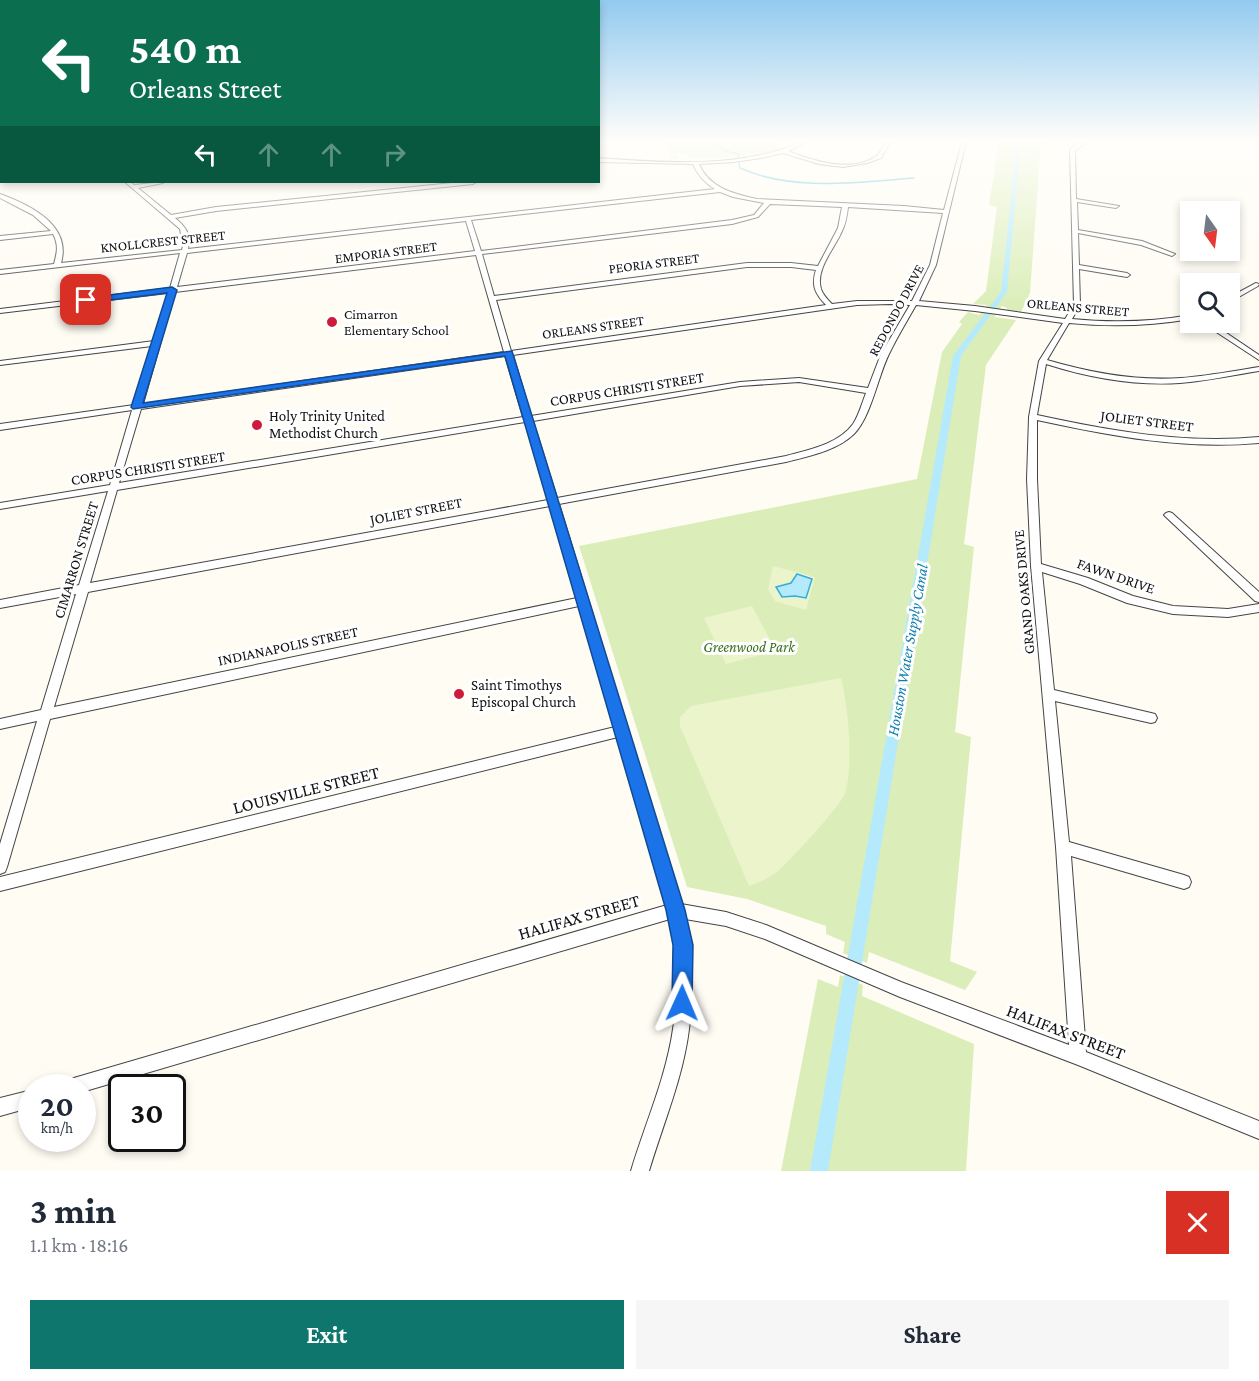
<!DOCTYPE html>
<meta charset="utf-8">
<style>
:root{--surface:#fff;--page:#f6f6f7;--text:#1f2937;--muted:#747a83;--accent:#0f766e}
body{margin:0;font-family:"Crimson Pro",serif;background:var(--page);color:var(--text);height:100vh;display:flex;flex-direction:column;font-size:22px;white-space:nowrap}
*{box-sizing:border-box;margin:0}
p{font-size:20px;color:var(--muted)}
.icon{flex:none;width:33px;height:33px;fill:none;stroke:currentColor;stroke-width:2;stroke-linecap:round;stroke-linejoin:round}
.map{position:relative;height:1171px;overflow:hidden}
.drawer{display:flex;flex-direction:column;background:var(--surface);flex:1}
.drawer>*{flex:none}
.banner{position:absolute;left:0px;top:0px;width:600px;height:183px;box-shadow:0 3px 9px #0003;background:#0b6e4f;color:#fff;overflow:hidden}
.needle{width:39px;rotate:166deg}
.buttons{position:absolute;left:1180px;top:201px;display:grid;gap:12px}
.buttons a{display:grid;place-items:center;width:60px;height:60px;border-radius:0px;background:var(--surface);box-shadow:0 3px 9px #0003;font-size:30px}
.speed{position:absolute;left:18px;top:1074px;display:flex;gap:12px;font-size:30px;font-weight:700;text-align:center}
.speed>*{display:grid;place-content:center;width:78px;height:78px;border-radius:50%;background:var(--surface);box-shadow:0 3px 9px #0003;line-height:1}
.speed small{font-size:15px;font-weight:400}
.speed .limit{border:3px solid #111;border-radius:9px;background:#fff;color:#111}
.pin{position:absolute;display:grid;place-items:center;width:51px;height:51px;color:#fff;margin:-26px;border-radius:12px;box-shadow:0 3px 9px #0006}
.me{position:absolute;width:66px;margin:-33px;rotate:1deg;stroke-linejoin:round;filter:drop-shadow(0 0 4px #0008)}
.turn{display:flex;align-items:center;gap:21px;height:126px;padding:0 30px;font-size:27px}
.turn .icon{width:78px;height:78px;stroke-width:2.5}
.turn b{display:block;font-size:42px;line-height:51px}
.lanes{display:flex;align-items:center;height:57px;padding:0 30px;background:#0003;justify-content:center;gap:30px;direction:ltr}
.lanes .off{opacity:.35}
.round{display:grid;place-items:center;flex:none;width:63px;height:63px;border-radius:0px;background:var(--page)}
.summary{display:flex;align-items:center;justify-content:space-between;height:102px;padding:0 30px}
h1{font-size:36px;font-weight:700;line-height:45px}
.action{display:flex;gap:12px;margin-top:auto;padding:12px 30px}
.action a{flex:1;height:69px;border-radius:0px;background:var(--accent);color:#fff;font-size:24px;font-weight:700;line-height:69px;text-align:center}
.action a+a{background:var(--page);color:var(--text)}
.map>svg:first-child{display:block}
.green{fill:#dbeeb9}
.pitch{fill:#ecf4cc}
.water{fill:#b4eafb;stroke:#35add9;stroke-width:1.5}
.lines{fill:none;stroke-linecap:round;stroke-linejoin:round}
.stream{stroke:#35add9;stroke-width:1.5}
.canal{fill:#b4eafb;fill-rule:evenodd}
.street-casing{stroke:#444;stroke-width:2}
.street{fill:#fff;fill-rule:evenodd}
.route{fill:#1a73e8;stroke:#114b97;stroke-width:1.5}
.poi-dot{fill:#ce1b3b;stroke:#fff;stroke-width:2}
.labels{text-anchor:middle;stroke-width:6;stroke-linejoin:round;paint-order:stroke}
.far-street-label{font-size:14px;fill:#111;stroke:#fff}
.far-poi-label{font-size:14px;fill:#111;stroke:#fff;text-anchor:start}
.street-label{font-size:15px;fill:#111;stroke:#fff}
.poi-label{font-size:15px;fill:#111;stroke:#fff;text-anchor:start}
.park-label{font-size:15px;font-style:italic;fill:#37701a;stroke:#fff}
.water-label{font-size:16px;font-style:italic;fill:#0d7daf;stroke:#fff}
.near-street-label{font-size:18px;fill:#111;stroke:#fff}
</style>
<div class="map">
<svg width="1259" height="1171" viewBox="0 0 1259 1171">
<rect width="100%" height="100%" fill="#fffcf4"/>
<g class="green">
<path d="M668,142H767L781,148C755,160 718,157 689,158L688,154H677L678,159H671Z"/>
<polygon points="999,142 1041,142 1030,293 1021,312 1007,310 1007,308 1002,306 999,310 985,308 987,305 973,304 986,291 997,207 989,205"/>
<polygon points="968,312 979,315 982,312 996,315 994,317 1016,320 986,365 964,544 974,547 955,732 971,737 950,961 977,972 965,990 869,952 867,963 843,953 845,942 826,934 826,926 747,899 687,887 579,546 917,479 942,352 962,324 959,322"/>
<polygon points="840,975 863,985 862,996 974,1044 966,1171 781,1171 818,979 838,987"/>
</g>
<g class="pitch">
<polygon points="773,566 815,577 806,610 775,601 768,589"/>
<polygon points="752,606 776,651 726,664 704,618"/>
<path d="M841,678C848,706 854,766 845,793C840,807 791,859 778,871C769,878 760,882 749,886L680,726V717L691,706Z"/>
</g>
<polygon class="water" points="797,574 812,579 806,598 795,596 782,597 776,587 791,583"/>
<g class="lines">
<g class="stream">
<polyline points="718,142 722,150 739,154 738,157"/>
<path d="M738,160L740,168C793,192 858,182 914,178"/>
</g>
<polygon class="canal" points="1017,142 1021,142 1007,292 961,356 828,1171 810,1171 953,356 1001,292"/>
<defs>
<g id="street">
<path d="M802,142H807L788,151C813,161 850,173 875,157C880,154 883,147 886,142H890L881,158L867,163L843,167L819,164L783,153L761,158L734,162L699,164C709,188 734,194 757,199L904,206L944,210L962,142H966L936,265L919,301L975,306L1065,319L1074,305L1070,150C1075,144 1080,142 1088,142L1075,150L1076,199L1119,206L1116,208L1077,202L1078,230L1142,241L1175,254L1172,256L1141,245L1078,233L1079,265L1127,273L1130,275L1127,277L1079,269L1080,305L1072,319C1113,323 1151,322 1191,315V319C1150,326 1111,327 1069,323L1047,360C1091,373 1135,381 1181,378C1207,376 1233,371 1259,367V371C1233,375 1207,381 1180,383C1135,386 1090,378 1046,364L1037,415C1111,431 1183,444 1259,437V443C1183,450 1111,436 1037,420V479L1041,564L1088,578L1133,596L1173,606L1228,609L1259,604V612L1228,617L1173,614L1127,603L1080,584L1042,572L1054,690L1151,713L1155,714L1157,718L1155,722L1151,723L1055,701L1069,842L1184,875L1189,877L1191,882L1189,887L1184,889L1071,856L1086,1052L1259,1121V1139L1078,1065L900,997L765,939L726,926L685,919C692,955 694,993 689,1029C683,1078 663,1124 649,1171H631C645,1124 666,1078 673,1029C679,993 677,955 670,919L82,1092V1088H59L61,1082L67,1080L667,905L618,737L0,891V877L615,727L579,606L50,719L7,867L5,872L0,874V844L37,721L0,729V719L41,710L76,594L0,608V600L79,585L108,491L0,509V503L110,485L132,410L0,430V424L134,405L152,346L0,365V361L154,341L168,293L0,313V309L170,288L180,253L0,274V270L54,264C57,253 59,245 53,234L0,240V236L51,231L33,215L0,198V194C30,205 72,225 61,263L182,250L183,245L180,229L125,182H130L134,185L163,182V183L138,188L171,215L216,207L462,182H476L473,184L216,211L175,218C186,227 191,234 188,249L715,189C705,183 698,176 693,164L598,162V158C664,163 740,169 802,142ZM720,192L733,197L764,203L754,215L732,220L481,251L471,220ZM770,204L842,207L838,228L818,266L791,263H747L494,296L482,254L732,224L758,217ZM848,207L943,213L930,265L912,301H857L832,304C828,300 823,295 821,289C815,269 835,248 842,231C846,223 847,216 848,207ZM466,221L475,251L177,287L187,253ZM476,255L504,352L143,404L175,292ZM747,267H791L816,270C811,285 815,294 826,305L511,351L496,300ZM890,304L910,305L881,354L868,388L799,378L740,382L531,416L513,355L857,305ZM916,305L975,311L1063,323L1039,361L1029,417L1027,479L1031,566L1056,847L1069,1045L901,982L766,925L726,912L681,904L559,504L786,462C809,456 836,451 854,434C871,417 878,376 889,354C897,337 907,321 916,305ZM505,356L523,417L119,483L141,409ZM799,382L866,393C862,403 859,415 853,424C839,444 808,450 786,456L557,498L533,421L740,386ZM525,422L548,500L90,583L117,490ZM550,506L577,598L54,707L88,592Z"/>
<polygon points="0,149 2,149 2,153 0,154"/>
<polygon points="1256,283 1259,284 1258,286 1230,302 1230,297"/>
<polygon points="1201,322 1210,322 1259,355 1259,360"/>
<polygon points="1169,512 1172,513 1259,592 1259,602 1255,601 1166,517 1164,515 1166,513"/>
<polygon points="32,1090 32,1107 0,1116 0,1098"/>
</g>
</defs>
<use href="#street" class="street-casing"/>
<use href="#street" class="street"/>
</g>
<linearGradient id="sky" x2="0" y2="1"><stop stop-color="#93caf0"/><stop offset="0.46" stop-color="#fffefa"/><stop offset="1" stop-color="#fffefa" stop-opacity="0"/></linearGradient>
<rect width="1259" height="306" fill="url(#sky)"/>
<polygon class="route" points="172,287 177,290 143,403 512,351 685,910 693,945 692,1003 689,1010 682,1013 675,1010 672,1003 673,945 666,910 505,356 133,409 131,407 167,293 86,303 82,300 86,298"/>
<g class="poi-dot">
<circle cx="332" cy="322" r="6"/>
<circle cx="257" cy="425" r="6"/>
<circle cx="459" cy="694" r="6"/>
</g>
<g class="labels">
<g class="far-street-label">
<text transform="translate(163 241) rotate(-6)" y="5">KNOLLCREST STREET</text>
<text transform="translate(386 252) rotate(-7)" y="5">EMPORIA STREET</text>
<text transform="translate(654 263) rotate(-7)" y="5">PEORIA STREET</text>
<text transform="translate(1078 307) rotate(5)" y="5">ORLEANS STREET</text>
<text transform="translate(896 310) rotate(-62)" y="5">REDONDO DRIVE</text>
<text transform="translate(593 327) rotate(-8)" y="5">ORLEANS STREET</text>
</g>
<g class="far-poi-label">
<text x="344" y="319">Cimarron<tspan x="344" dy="16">Elementary School</tspan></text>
</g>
<g class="street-label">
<text transform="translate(627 389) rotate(-9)" y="5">CORPUS CHRISTI STREET</text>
<text transform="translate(1147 421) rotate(7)" y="5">JOLIET STREET</text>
<text transform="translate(148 468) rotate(-9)" y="5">CORPUS CHRISTI STREET</text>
<text transform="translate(416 511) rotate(-11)" y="5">JOLIET STREET</text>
<text transform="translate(76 560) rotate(-73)" y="5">CIMARRON STREET</text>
<text transform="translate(1116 576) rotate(19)" y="5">FAWN DRIVE</text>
<text transform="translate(1024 592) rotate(-95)" y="5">GRAND OAKS DRIVE</text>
<text transform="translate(288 646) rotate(-12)" y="5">INDIANAPOLIS STREET</text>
</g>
<g class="poi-label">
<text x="269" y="421">Holy Trinity United<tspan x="269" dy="17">Methodist Church</tspan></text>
<text x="471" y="690">Saint Timothys<tspan x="471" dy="17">Episcopal Church</tspan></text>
</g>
<g class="park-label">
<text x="749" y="652">Greenwood Park</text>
</g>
<g class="water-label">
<text transform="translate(907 650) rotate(-80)" y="6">Houston Water Supply Canal</text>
</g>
<g class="near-street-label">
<text transform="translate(306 790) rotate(-14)" y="6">LOUISVILLE STREET</text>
<text transform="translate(579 917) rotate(-16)" y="6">HALIFAX STREET</text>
<text transform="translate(1066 1032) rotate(21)" y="6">HALIFAX STREET</text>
</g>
</g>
</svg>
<div class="buttons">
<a><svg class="needle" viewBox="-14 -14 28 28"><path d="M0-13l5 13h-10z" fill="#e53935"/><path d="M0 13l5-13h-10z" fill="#747a83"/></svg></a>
<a><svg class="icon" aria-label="search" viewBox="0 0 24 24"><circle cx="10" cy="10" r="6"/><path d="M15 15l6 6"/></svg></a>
</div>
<div class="speed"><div>20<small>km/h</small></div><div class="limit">30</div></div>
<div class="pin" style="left:86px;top:300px;background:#d93025"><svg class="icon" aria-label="arrive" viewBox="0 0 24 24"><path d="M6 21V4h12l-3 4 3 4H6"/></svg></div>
<svg class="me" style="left:682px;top:1003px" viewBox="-20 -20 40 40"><path d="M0-17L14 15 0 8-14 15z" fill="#1a73e8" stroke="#fff" stroke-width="4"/></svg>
<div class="banner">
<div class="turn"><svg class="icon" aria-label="left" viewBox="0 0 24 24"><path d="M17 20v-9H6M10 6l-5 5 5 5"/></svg><div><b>540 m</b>Orleans Street</div></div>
<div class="lanes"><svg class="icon" aria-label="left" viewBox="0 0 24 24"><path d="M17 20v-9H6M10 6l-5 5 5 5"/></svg><svg class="icon off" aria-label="ahead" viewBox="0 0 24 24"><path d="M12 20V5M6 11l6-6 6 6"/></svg><svg class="icon off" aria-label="ahead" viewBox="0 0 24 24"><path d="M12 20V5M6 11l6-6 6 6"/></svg><svg class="icon off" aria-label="right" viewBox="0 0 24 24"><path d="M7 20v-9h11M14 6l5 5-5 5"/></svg></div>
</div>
</div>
<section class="drawer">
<div class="summary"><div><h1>3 min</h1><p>1.1 km · 18:16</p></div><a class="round" style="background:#d93025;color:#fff"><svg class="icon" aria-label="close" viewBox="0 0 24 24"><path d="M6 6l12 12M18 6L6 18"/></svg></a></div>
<div class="action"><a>Exit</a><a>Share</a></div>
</section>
